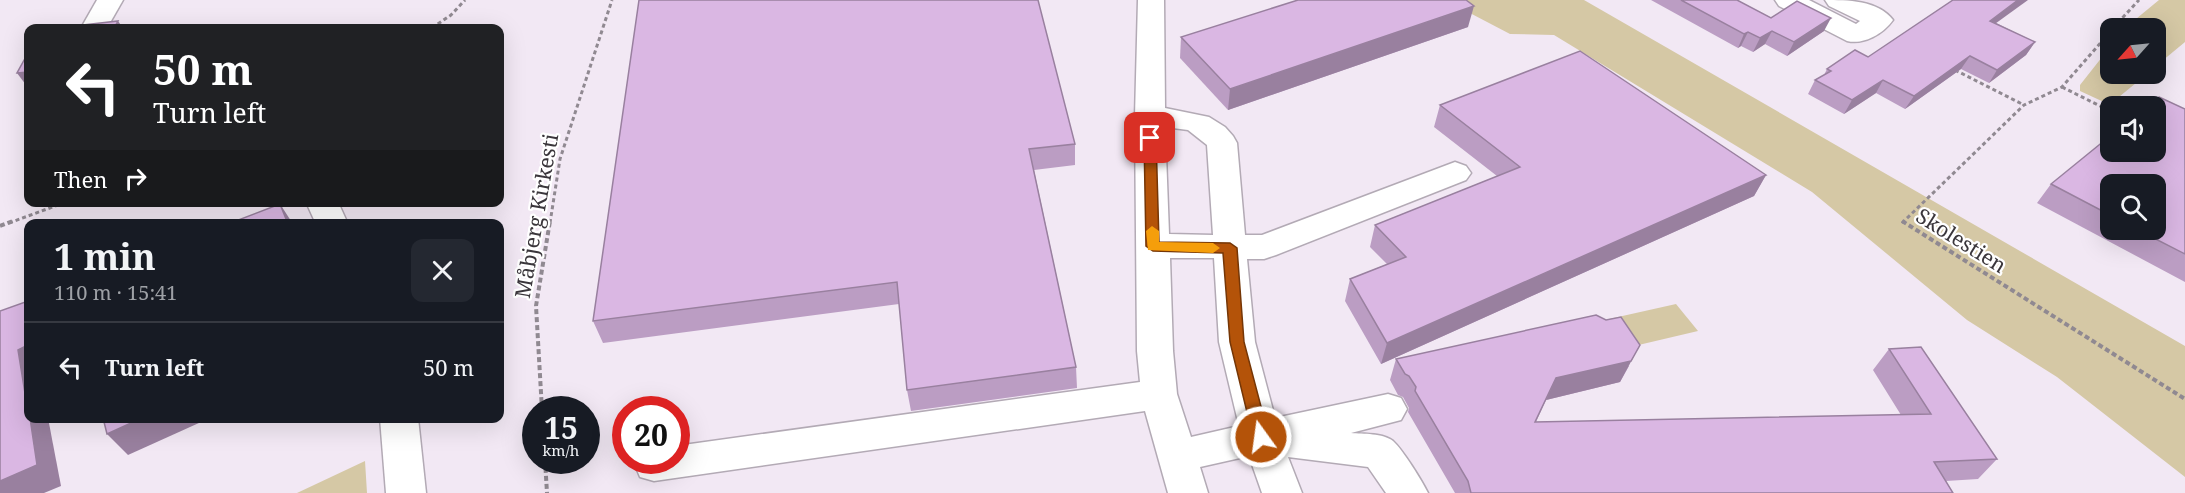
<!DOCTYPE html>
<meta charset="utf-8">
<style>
:root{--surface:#171b24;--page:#242831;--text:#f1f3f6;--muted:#9ea1a6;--line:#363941}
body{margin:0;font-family:"Noto Serif",serif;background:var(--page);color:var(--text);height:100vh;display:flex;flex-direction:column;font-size:22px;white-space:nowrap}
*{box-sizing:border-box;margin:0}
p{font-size:20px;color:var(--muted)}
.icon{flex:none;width:33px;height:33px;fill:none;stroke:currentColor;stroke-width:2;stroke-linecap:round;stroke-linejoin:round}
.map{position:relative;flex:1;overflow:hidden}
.panel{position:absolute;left:24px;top:219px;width:480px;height:204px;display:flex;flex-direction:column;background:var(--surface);border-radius:12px;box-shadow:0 6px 24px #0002}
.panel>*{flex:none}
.top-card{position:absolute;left:24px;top:24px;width:480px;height:183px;border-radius:12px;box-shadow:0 6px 24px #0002;background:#202124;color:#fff;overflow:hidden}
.needle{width:39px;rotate:243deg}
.controls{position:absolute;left:2100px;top:18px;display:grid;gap:12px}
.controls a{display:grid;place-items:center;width:66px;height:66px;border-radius:12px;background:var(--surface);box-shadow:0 6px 24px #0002;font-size:30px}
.speed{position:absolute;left:522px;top:396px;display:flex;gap:12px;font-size:30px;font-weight:700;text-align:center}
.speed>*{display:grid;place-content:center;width:78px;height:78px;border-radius:50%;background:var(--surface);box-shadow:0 6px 24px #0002;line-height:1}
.speed small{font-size:15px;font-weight:400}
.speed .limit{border:9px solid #d22;background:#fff;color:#111}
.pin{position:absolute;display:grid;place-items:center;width:51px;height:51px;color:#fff;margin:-26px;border-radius:12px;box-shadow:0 3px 9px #0006}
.me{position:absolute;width:66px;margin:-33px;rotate:346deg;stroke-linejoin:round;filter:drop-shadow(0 0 4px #0008)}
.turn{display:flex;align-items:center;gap:21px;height:126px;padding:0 30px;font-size:27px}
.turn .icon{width:78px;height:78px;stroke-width:2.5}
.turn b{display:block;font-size:42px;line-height:51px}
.then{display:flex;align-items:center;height:57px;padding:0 30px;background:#0003;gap:12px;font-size:22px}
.round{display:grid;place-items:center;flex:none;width:63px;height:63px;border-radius:12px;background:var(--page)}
.head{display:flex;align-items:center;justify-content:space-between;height:102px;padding:0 30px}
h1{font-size:36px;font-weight:700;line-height:45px}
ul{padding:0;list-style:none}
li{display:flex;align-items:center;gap:18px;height:90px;padding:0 30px;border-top:2px solid var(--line)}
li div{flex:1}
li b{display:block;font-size:22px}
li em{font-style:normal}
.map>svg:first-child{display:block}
.green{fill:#d5c8a5}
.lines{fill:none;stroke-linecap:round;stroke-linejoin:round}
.minor-casing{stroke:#b3aab5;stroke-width:3}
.path-far1{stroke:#908991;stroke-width:3;stroke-dasharray:4 3;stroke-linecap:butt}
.path{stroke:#908991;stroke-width:4;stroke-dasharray:5 3;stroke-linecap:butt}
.minor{fill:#fff;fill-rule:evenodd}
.wall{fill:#bb9dc3;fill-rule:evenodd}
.shaded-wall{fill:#99809f}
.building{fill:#dab7e3;stroke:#99809f;stroke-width:1.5}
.route{fill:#b45309;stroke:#753606;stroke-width:1.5}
.slow{fill:#f59e0b}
.labels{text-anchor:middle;stroke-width:4.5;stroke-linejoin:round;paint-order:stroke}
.street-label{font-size:21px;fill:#3a363b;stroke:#fff}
</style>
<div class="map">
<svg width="2185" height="493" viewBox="0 0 2185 493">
<rect width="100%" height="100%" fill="#f2e8f4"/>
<g class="green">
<polygon points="1445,0 1584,0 2185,346 2185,477 2057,377 1967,320 1812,192 1554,35 1510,34"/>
<polygon points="2159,0 2185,0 2185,42 2156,66 2156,28 2125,28"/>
<polygon points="2110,47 2110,74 2147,74 2114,101 2106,103 2080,91 2080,85"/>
<polygon points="1676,304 1698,331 1630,347 1609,319"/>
<polygon points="365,461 367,493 297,493"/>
</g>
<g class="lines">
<defs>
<g id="minor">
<polygon points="97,0 123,0 107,28 81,28"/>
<path d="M1138,0H1164L1165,108L1209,117L1225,127L1233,136L1237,143L1245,235H1262L1455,162L1466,166L1471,173L1466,180L1276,255L1264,259H1247L1255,342L1275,418L1388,394L1401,398L1407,409L1401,420L1351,433C1363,434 1383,433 1393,441C1403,450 1422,481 1428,493H1386L1368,467L1288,457L1302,493H1262L1249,456L1200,467L1208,493H1168L1145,411L654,481L640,477L635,465L637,460H676V446L1140,382L1137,351L1135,116ZM1165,127L1188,130L1207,145L1213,235L1169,234ZM1170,258H1214L1219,342L1239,426L1191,437L1177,394L1173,351Z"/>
<path d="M1775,0H1809L1856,24L1860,21L1829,6L1825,0C1847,0 1878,0 1893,20C1883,34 1864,45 1847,41L1779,6Z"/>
<polygon points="306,202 338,202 348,224 316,224"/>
<polygon points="380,418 418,418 426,493 386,493"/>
</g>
</defs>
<use href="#minor" class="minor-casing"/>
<g class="path-far1">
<polyline points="432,28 451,15 465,0"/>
<polyline points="2113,28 2139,0"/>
<polyline points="1955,70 2024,105"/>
<polyline points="2062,87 2110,111"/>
<polyline points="9,223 66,202"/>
<polyline points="550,223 560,159 612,0"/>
<polyline points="1902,223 2024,105 2062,87 2110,32"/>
</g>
<g class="path">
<polyline points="1902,221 2185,399"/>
<polyline points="0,226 13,221"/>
<polyline points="542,410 536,306 550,221"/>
<polyline points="545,460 547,493"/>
</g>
<use href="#minor" class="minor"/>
</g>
<g class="wall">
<polygon points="639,0 1075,144 1075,165 1034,170 1076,367 1077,388 911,411 907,390 899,304 603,343 593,321"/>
<polygon points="1651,0 1737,0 1771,18 1824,31 1787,56 1765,44 1753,52 1741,46 1738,48"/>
<polygon points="1996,23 2035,42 2026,55 1989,83 1961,69 1905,109 1876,93 1844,114 1808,94 1815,80 1824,75 1827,69 1868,57"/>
<polygon points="1468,27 1228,110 1180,58 1181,37"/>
<polygon points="1440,105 1766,175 1754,196 1381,364 1345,301 1350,279 1387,264 1370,247 1375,225 1497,176 1434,127"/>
<path d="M2185,109V282L2037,203L2051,184ZM2110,184L2156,230H2110Z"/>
<polygon points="1889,349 1997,459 1978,479 1946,481 1953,493 1455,493 1408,412 1409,408 1403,397 1398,395 1390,380 1396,359 1629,366 1620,382 1546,400 1536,422 1901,415 1873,370"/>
</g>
<g class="shaded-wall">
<polygon points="2018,0 2028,0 1981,34 1990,21"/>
<polygon points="1474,6 1468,27 1228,110 1230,89"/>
<polygon points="1831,18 1824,31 1787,56 1794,42"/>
<polygon points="118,21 123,28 114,28"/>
<polygon points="1772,31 1765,44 1753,52 1760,38"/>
<polygon points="1748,32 1741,46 1738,48 1744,34"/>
<polygon points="2035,42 2026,55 1989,83 1997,70"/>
<polygon points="1970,56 1961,69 1905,109 1914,96"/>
<polygon points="28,72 28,85 26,85 17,73"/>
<polygon points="1883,80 1876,93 1844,114 1852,100"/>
<polygon points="1766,175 1754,196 1381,364 1387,343"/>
<polygon points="280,204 293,224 288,224"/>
<polygon points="28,345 28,412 18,350"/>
<polygon points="1640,345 1620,382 1546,400 1556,378"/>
<polygon points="30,418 48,418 61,486 44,493 0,493 0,481"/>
<polygon points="142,418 210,418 128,455 107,434"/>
</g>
<g class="building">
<polygon points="639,0 1038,0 1075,144 1029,149 1076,367 907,390 897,282 593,321"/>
<polygon points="1298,0 1466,0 1474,6 1230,89 1181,37"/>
<polygon points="1681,0 1737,0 1771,18 1797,1 1831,18 1794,42 1772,31 1760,38 1748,32 1744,34"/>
<polygon points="1953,0 2018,0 1990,21 2035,42 1997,70 1970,56 1914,96 1883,80 1852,100 1815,80 1831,71 1827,69 1855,50 1868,57"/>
<polygon points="118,21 114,28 57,28"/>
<polygon points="1580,51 1766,175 1387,343 1350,279 1406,257 1375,225 1520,167 1440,105"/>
<polygon points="28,53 28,72 17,73"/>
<polygon points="2159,97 2185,109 2185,254 2138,230 2156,230 2156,184 2110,184 2110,215 2051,184 2110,136 2110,152 2156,152 2156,106 2147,106"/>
<polygon points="280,204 288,224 228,224"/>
<polygon points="28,301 28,345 18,350 28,412 28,418 30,418 37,465 0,481 0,311"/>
<polygon points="1596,315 1606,320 1621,317 1640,345 1631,361 1556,378 1535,422 1931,414 1889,349 1921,347 1997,459 1934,462 1953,493 1471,493 1468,481 1415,391 1416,387 1409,376 1405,374 1396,359"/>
<polygon points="103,418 142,418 107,434"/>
</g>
<polygon class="route" points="1150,134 1156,138 1159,242 1230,243 1237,248 1244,342 1269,437 1267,442 1261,444 1255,442 1253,437 1230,342 1223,253 1153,251 1146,246 1144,138"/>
<polygon class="slow" points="1152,226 1159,231 1159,242 1213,243 1220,248 1213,253 1148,250 1146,231"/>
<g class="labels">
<g class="street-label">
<text transform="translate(537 216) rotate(-80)" y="7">Måbjerg Kirkesti</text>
<text transform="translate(1961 241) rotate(32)" y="7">Skolestien</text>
</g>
</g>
</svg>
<div class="controls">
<a><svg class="needle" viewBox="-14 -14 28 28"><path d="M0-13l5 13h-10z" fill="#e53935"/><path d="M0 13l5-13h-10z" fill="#9ea1a6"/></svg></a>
<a><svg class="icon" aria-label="sound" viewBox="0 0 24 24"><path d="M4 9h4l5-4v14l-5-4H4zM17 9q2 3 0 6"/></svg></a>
<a><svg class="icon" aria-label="search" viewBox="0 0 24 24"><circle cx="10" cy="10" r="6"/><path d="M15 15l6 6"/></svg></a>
</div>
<div class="speed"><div>15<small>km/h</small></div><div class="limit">20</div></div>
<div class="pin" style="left:1150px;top:138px;background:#d93025"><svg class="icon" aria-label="arrive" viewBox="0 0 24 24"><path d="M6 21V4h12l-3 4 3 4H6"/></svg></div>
<svg class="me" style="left:1261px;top:437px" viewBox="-20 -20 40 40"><circle r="17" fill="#b45309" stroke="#fff" stroke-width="3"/><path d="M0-11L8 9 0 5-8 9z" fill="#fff"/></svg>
<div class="top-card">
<div class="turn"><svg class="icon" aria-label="left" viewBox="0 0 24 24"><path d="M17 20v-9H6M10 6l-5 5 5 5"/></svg><div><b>50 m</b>Turn left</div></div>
<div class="then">Then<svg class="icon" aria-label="right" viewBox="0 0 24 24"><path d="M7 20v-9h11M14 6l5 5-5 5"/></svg></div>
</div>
<section class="panel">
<div class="head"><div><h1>1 min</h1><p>110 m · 15:41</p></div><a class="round"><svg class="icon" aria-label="close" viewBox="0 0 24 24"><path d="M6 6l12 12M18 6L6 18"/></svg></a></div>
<ul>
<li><svg class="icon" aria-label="left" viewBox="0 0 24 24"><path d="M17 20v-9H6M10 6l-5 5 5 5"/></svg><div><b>Turn left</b></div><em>50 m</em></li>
</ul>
</section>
</div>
